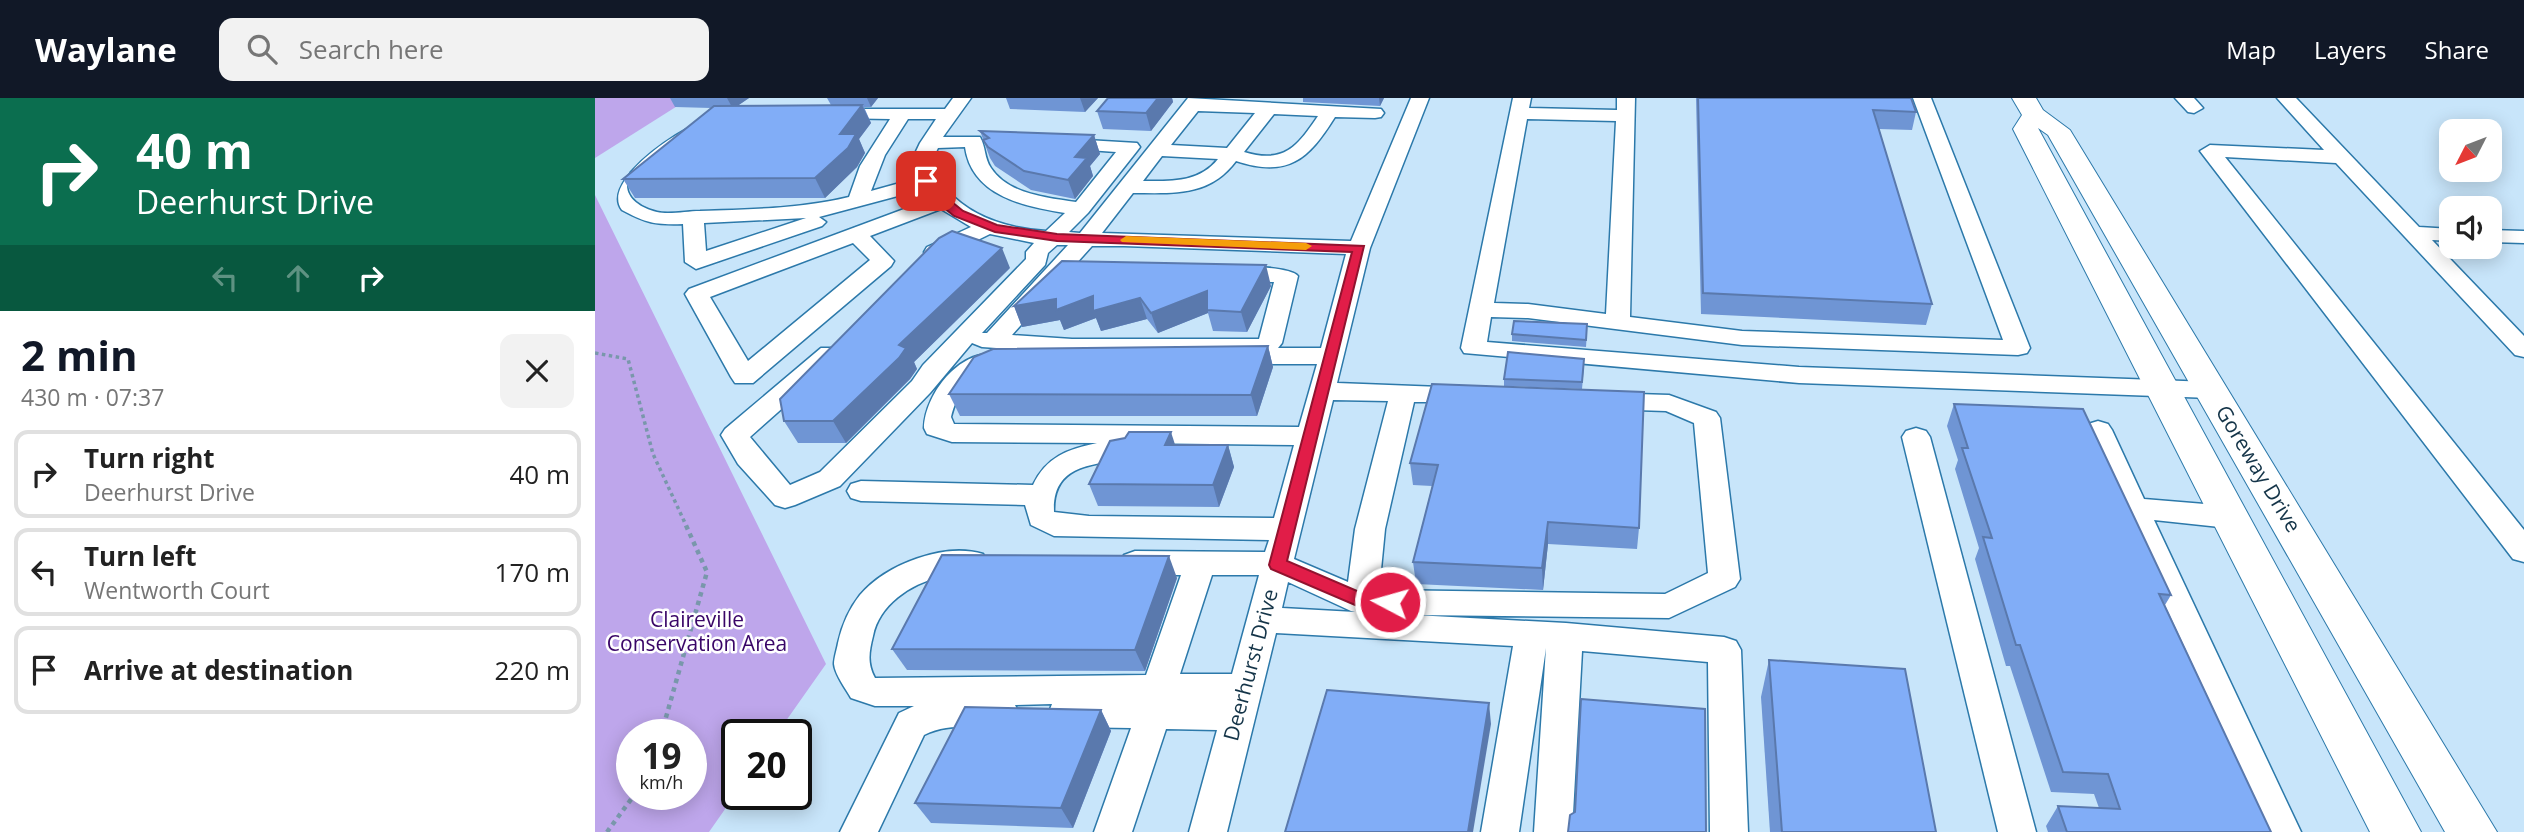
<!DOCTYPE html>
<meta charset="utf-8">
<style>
:root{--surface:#fff;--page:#f2f2f2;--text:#222;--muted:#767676;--line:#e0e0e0;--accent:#111827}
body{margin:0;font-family:"Open Sans",sans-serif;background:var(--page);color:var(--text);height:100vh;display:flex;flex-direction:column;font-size:26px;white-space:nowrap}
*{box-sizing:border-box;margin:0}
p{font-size:23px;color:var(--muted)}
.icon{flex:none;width:38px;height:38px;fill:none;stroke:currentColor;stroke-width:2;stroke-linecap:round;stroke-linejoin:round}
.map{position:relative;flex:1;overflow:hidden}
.side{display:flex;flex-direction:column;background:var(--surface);width:595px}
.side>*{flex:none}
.hud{background:#0b6e4f;color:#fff;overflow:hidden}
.needle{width:46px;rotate:228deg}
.fabs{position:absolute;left:1844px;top:21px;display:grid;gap:14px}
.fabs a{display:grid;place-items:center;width:63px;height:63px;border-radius:14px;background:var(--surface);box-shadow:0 4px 18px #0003;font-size:35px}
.speed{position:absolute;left:21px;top:621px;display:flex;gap:14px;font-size:35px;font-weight:700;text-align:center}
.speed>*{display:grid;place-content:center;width:91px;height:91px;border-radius:50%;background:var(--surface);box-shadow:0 4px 18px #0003;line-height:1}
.speed small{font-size:18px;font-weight:400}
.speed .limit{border:4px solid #111;border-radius:10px;background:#fff;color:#111}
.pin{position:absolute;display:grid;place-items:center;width:60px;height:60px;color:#fff;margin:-30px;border-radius:14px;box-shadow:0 4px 10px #0006}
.me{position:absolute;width:77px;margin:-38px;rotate:276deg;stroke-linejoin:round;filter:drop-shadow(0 0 5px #0008)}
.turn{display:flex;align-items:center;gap:24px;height:147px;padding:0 21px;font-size:32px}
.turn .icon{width:91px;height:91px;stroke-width:2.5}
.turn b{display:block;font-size:49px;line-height:60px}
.lanes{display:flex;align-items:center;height:66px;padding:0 21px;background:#0003;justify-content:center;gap:35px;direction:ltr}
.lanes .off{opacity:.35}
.round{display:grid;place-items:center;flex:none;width:74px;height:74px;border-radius:14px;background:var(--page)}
.summary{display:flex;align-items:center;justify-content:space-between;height:119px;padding:0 21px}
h1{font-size:42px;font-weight:700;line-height:52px;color:var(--accent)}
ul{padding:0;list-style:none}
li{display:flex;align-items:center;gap:21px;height:88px;margin:0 14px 10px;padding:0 7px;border:4px solid var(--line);border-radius:14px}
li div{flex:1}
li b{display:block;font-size:26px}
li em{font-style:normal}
header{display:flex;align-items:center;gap:42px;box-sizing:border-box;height:98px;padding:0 35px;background:var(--accent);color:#fff}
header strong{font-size:33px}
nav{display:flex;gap:38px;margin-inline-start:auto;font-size:24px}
.search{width:490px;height:63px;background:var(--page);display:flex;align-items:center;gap:18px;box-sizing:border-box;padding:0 24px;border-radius:14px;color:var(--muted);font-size:26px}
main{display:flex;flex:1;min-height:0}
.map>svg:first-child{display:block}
.green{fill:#bea6eb;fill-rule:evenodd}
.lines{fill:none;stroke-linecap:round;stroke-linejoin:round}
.minor-casing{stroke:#2c79aa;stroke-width:3}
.major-casing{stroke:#2c79aa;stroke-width:2}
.path-far1{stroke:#7997ab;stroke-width:3.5;stroke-dasharray:3.5 3.5;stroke-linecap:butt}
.path{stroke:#7997ab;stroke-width:4.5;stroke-dasharray:4.5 4.5;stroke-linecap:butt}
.minor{fill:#fff;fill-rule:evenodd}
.major{fill:#fff;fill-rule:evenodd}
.wall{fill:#6f95d4}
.shaded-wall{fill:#5a79ad}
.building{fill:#81adf7;stroke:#5a79ad;stroke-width:2}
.route{fill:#e11d48;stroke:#92132f;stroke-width:2}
.slow{fill:#f59e0b}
.labels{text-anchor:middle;stroke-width:5;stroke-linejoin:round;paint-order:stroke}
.street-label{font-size:21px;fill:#143448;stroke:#fff}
.park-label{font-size:21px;fill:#390567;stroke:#fff}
</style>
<header>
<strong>Waylane</strong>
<div class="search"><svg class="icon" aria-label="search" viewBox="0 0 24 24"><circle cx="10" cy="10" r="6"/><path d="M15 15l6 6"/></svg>Search here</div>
<nav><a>Map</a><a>Layers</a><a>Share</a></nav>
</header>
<main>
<section class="side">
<div class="hud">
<div class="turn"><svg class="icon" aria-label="right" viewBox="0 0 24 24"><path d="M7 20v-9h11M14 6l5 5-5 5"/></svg><div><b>40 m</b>Deerhurst Drive</div></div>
<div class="lanes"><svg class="icon off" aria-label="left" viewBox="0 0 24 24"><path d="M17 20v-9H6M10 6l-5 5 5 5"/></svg><svg class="icon off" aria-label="ahead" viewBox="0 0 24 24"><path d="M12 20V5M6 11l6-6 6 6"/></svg><svg class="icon" aria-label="right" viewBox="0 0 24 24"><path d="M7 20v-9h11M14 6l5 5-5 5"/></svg></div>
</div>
<div class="summary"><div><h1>2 min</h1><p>430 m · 07:37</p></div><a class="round"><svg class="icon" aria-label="close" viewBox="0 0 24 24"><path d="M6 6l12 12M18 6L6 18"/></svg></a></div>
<ul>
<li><svg class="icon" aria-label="right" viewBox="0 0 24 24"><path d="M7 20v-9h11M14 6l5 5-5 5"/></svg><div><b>Turn right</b><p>Deerhurst Drive</p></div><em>40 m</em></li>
<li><svg class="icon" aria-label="left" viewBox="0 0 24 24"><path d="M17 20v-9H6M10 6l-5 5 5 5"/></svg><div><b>Turn left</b><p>Wentworth Court</p></div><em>170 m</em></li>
<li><svg class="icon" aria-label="arrive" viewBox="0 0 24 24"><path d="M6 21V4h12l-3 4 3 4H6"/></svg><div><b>Arrive at destination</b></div><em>220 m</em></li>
</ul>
</section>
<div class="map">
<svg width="1929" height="734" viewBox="0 0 1929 734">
<rect width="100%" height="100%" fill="#c8e5fa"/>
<g class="green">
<polygon points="0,0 95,0 0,60"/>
<path d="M0,97L231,566L181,637H142V694L114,734H0ZM37,637H96V696H37Z"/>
</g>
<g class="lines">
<defs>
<g id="minor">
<path d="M358,0H376L348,39H385C391,49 389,60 396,70C413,96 452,100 481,104L521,54L465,50L458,48L456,44L458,40L542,45L545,49L542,53L493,115L474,134L485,135L593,0L786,11L789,15L786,19L780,20L740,19C713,62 693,80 641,63C614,99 579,95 538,95L507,135L756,143L816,0H834L775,150L742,285L872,290L881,292L885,298L881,304H819L790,431L784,492L1070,496L1113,475L1099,325L1071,313L1010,311L1001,309L997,303L1001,297L1010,295L1074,297L1121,314L1125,320L1145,481L1140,489L1074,520L819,517L971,525L1129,539L1141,543L1146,552L1153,734H1115L1113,564L987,553L977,734H939L951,550L924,734H886L918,548L681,535L632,734H594L622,632L571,631L537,734H499L536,630L471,629L459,625L454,614L457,606L420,607L423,613L418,624C389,634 358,622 329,637L283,734H245L304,615L319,608H280L256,600C251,591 240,577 239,566C239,560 242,551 243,545C247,527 254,511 265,497C291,466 350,444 388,456L392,464L388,472C374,477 359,476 345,479C315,486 284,507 278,538C274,554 272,565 280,580L551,577L586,477H540L529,473L525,465L529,457L540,453L670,454L674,442L459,438L436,427L430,407L266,403L256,400L252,393L256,386L266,383L438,387C451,359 473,351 502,345L357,344L332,336L329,330C330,295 367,247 407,257L411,262C406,269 403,268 396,271C375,279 361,297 356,319L359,326L704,329L722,266H638L629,263L626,258L628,255H477L387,249L377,245L335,295L245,388L200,407L190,410L180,407L143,366L126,337L130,331L226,250H244L247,255L244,260L155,339L195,387L225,374L317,283L328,267L431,161V154L439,145L395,136L348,159H332L329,154L332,149L376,129L346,111L275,138L299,163L296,168L158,285H140L136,279L90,196L94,191L336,101L329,91L224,119L231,124L227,128L101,171L90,164L88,126C60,127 51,125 27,112C0,78 125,0 148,17L145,21L119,24L93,34L36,74C24,95 41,109 62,114C74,117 92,113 105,113C155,111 205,111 254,99L265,68L295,21L235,20L229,19L226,15L229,11H350ZM603,13L660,15L632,50L576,47ZM679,16L723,18C702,49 689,66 649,54ZM313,21H341L325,45L316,64L323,80L276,93L290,57ZM370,49C377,98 428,108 470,115L451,133C403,130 354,112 336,64L343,50ZM567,58L623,61C604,85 576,83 548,83ZM211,120L111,153L109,125ZM258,145L275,162L153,263L115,199ZM462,147H473L392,235H387L450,167L453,155ZM497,148H529L751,156L726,250H683L687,245L703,178C696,168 630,165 623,176L634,183L679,184L664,241H477L417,237ZM738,302L793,303L760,431L753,484L699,461ZM537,345L699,347L679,420L494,418L459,414C457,363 503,368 537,359L541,352ZM617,477H664L637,576H585ZM693,484L756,513L760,514L687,510Z"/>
<path d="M918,0H936L934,10L1022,12V0H1040L1035,219L1147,233L1408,242L1318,0H1336L1435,250L1432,255L1423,257L1147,247L933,220L896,219L892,244L1204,269L1616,284L1625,286L1629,292L1625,298L1616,300L1204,285L869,255L866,250ZM932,21L1021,23L1011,216L933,206L899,205Z"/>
<polygon points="1580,0 1599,0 1608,10 1599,15 1593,14"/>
<polygon points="1682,0 1701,0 1824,129 1857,131 1857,143 1837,142 1929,238 1929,259 1920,257 1741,65 1630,59 1929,432 1929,464 1918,461 1605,53 1615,47 1729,52"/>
<polygon points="1895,132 1929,133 1929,145 1895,144"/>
<polygon points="1503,323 1513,326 1517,332 1549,401 1634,408 1644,412 1649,419 1644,426 1634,430 1559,422 1706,734 1668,734 1489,332 1493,326"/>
<polygon points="1321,330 1331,333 1335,339 1441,734 1403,734 1307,339 1311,333"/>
</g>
<polygon id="major" points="1417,0 1441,0 1448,12 1475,32 1902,734 1850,734 1453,37 1443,30 1826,734 1775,734 1418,31 1427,17"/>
</defs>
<use href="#minor" class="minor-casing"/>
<use href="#major" class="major-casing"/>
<polyline class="path-far1" points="0,255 33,261 58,356 90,425"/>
<g class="path">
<polyline points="66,637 112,474 89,423"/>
<polyline points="12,734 40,696"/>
</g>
<use href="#minor" class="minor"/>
<use href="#major" class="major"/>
</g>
<g class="wall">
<polygon points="75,0 154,0 142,8 236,7 232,0 283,0 276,9 269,9 276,25 264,41 270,55 262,69 230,100 40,100 28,81 116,10 80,9"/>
<polygon points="411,0 503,0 490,14 415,11"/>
<polygon points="513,0 577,0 578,4 556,33 508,31 502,13"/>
<polygon points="708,0 789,0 785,8 708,4"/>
<polygon points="1101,0 1316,0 1321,14 1317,32 1284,31 1337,206 1331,227 1106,216"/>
<polygon points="385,33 499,37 505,56 495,68 498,78 480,101 436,92 400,68 395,60"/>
<polygon points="415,170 319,264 322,271 315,281 251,345 203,345 189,323"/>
<polygon points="676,188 652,234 618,233 613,215 563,235 552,221 506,233 501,220 469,232 465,222 427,229 419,208"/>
<polygon points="992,233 991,249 917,243 917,236"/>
<polygon points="673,248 678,269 662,318 365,318 354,296"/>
<polygon points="989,268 987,291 909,288 909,281"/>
<polygon points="837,286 1044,430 1042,451 953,446 948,492 821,486 818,464 837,388 818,387 815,365"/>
<polygon points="1359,306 1576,497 1570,507 1676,734 1453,734 1451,728 1463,708 1504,710 1499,696 1456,694 1415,568 1411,568 1380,461 1384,450 1360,371 1363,362 1352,328"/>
<polygon points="580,347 633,347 639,369 624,409 503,408 494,386"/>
<polygon points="582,480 550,573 312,572 297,551"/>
<polygon points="1174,562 1341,734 1175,734 1166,599"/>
<polygon points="506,612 516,633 478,730 336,725 320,705"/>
</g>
<g class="shaded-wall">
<polygon points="132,0 154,0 138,11"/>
<polygon points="272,0 283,0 276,9"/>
<polygon points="485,0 503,0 490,14"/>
<polygon points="563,0 577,0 578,4 556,33 551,15"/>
<polygon points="784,0 789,0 785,8"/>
<polygon points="267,7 276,25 264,41 270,55 262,69 230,100 220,80 245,36"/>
<polygon points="499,37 505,56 495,68 498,78 480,101 473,82 480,59"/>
<polygon points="407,150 415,170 319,264 322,271 315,281 251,345 238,323 304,247"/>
<polygon points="671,167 676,188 652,234 646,214"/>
<polygon points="612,193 613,215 563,235 556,215"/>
<polygon points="498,198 545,200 552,221 506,233 501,220 469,232 465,222 427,229 419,208 461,201"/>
<polygon points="673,248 678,269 662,318 656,297"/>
<polygon points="576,334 583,356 570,347"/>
<polygon points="633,347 639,369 624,409 618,387"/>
<polygon points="953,424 953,446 948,492 947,470"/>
<polygon points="574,458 582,480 550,573 540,552"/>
<polygon points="894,605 896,626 878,734 873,734"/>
<polygon points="506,612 516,633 478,730 466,710"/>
</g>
<g class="building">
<polygon points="513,0 563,0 551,15 502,13"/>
<polygon points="1103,0 1316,0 1321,14 1278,12 1337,206 1108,195"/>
<polygon points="267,7 245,36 261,36 253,50 220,80 28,81 119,8"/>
<polygon points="385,33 499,37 480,59 492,60 473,82 429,73 393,49 388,42 394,40"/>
<polygon points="357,133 407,150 304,247 311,250 304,260 238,323 189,323 185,301 344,140"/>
<polygon points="467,163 671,167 646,214 612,212 612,193 556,215 545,200 498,213 498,198 461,212 461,201 419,208"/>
<polygon points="919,223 992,226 991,242 917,236"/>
<polygon points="673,248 656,297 354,296 379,259 398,251"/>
<polygon points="913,254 989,261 987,284 909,281"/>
<polygon points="837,286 1049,294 1044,430 953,424 947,470 818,464 843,367 815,365"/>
<polygon points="1359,306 1488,311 1576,497 1564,496 1676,734 1472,734 1463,708 1525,711 1513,676 1468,674 1425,547 1421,547 1388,439 1397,440 1367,350 1373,350"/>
<polygon points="534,334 576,334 570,347 633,347 618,387 494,386 515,343 530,340"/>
<polygon points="347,457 574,458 540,552 297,551"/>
<polygon points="1174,562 1310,571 1341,734 1187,734"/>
<polygon points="732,592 894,605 873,734 690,734"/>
<polygon points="986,601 1110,611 1111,734 973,734 975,717 980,714"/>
<polygon points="370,609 506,612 466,710 320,705"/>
</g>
<polygon class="route" points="327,80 335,80 346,95 368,113 402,127 462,136 769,148 692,463 769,496 801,499 804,504 801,509 767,510 676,471 674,467 757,154 462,143 400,134 359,118 337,100 326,83"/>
<polygon class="slow" points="531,138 711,145 717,148 711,152 527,144 525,142"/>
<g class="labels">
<g class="street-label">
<text transform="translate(1663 371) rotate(59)" y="7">Goreway Drive</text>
<text transform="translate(656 567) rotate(-75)" y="7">Deerhurst Drive</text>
</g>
<g class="park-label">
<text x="102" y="529">Claireville<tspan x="102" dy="24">Conservation Area</tspan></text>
</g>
</g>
</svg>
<div class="fabs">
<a><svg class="needle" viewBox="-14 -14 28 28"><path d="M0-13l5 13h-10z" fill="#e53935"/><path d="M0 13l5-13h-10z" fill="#767676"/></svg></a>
<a><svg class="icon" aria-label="sound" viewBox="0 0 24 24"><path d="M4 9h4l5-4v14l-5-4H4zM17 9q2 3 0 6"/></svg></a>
</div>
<div class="speed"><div>19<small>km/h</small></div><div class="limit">20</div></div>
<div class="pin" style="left:331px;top:83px;background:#d93025"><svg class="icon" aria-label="arrive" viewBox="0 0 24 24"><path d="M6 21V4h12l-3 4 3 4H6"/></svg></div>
<svg class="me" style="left:795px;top:504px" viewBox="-20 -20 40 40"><circle r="17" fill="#e11d48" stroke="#fff" stroke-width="3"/><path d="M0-11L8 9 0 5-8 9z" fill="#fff"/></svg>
</div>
</main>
